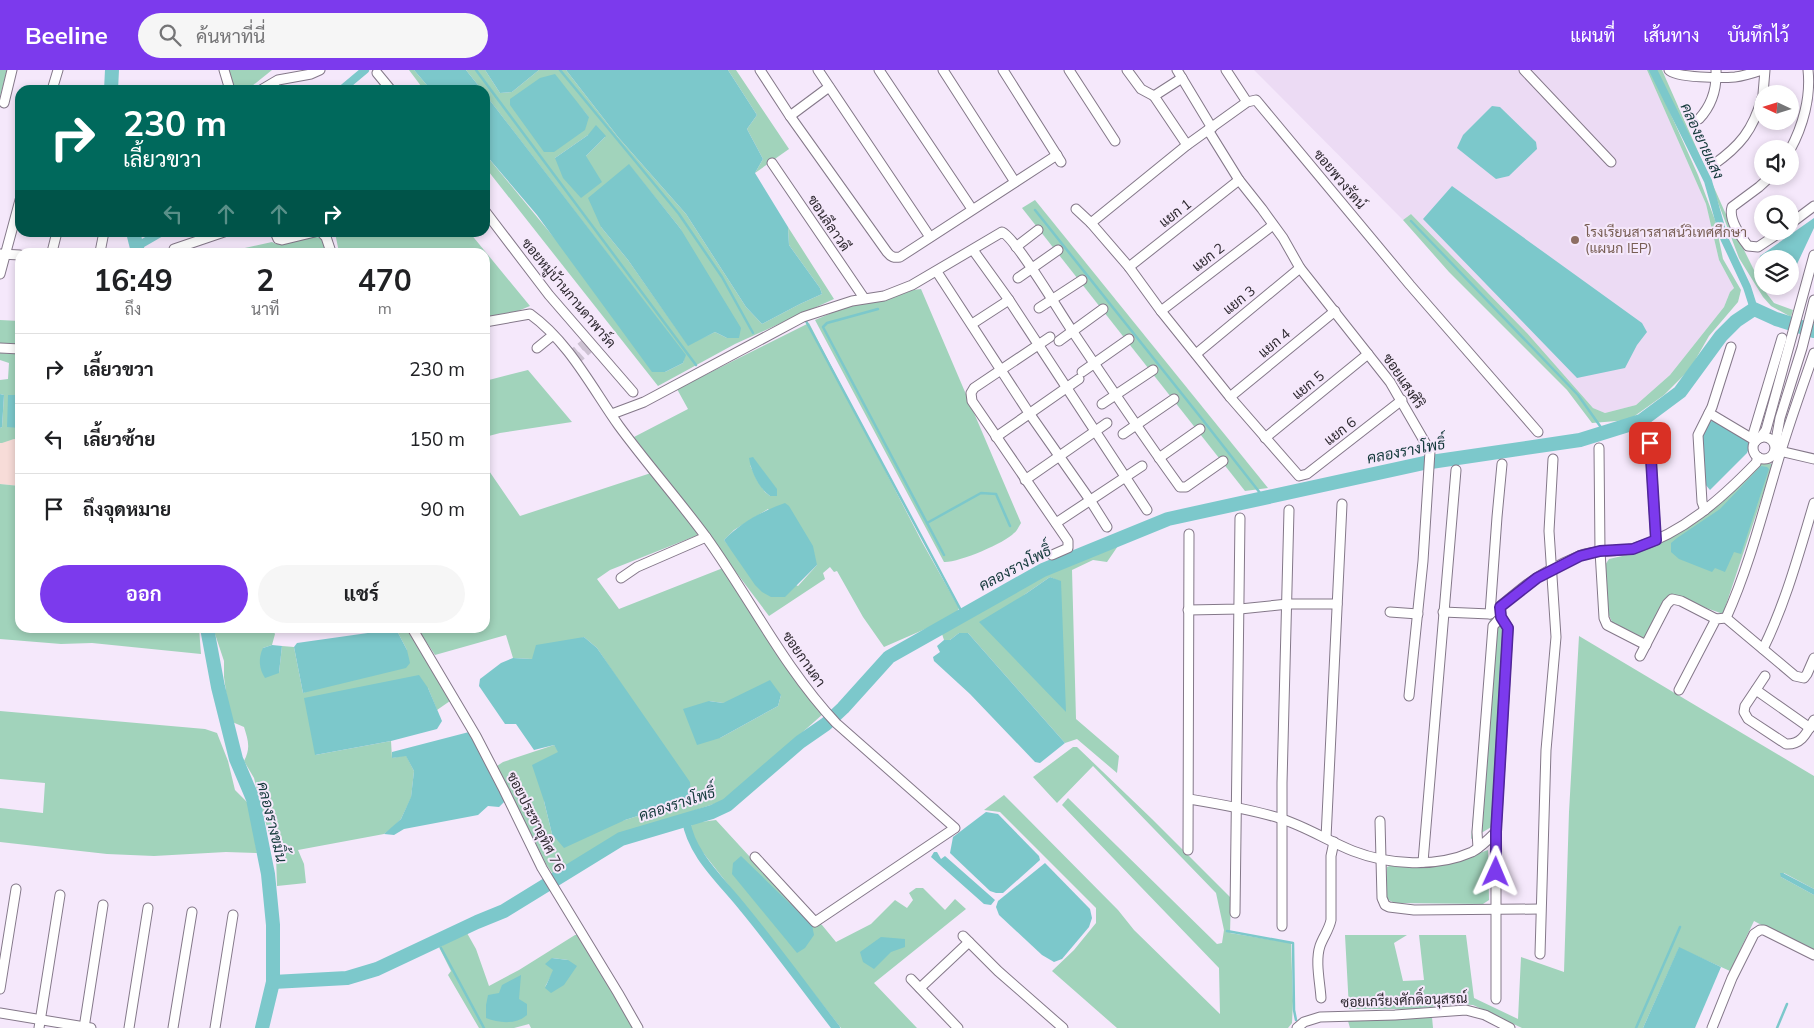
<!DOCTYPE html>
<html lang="th">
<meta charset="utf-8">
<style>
:root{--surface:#fff;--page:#f6f6f6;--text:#202124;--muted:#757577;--line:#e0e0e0;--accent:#7c3aed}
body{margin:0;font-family:Mulish,Sarabun,sans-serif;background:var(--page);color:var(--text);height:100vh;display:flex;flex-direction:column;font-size:19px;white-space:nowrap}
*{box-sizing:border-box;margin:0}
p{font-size:16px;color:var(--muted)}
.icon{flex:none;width:28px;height:28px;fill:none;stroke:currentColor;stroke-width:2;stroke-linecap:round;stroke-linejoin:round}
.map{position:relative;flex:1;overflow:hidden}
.panel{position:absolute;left:15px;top:178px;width:475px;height:385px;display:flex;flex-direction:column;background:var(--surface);border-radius:15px;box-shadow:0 2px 8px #0003}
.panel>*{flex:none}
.guide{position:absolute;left:15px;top:15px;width:475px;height:152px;border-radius:15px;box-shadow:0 2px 8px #0003;background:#00695c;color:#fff;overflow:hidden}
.needle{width:32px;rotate:274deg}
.buttons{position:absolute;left:1754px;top:15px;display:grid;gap:10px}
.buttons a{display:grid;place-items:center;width:45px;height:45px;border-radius:50%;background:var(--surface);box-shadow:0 2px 8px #0003;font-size:25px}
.pin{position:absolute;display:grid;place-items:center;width:42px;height:42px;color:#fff;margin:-21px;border-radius:10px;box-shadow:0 2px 8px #0006}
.me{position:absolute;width:55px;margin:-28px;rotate:1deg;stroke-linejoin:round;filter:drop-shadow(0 0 4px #0008)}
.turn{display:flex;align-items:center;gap:18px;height:105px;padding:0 25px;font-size:22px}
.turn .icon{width:65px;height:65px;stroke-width:2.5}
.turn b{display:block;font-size:35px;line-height:42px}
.lanes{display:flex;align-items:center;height:48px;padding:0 25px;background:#0003;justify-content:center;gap:25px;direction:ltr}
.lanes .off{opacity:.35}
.eta{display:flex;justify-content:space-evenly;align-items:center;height:85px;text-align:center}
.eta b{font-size:30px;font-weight:700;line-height:35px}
.button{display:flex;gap:10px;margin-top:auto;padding:10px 25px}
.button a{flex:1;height:58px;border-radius:30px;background:var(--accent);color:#fff;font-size:20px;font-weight:700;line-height:58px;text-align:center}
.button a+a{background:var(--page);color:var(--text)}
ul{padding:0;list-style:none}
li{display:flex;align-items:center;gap:15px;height:70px;padding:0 25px;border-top:1px solid var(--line)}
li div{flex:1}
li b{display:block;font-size:19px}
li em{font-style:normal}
header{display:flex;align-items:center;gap:30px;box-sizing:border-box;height:70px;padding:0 25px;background:var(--accent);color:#fff}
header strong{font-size:24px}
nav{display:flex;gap:28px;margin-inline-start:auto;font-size:18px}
.search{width:350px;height:45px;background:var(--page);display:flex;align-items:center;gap:12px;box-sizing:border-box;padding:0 18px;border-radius:28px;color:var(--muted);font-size:19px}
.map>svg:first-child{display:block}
.industrial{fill:#f7dcd8}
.built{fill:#ecdbf4}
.green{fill:#a1d3bb;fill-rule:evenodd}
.water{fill:#7cc8cb}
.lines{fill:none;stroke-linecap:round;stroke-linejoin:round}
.stream{stroke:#7cc8cb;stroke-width:2.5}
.canal{stroke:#7cc8cb;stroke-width:8}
.river{stroke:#7cc8cb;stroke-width:14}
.minor-tunnel{stroke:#cdc2d2;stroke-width:9;stroke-dasharray:9 4.5;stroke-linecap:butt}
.minor-casing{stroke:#847889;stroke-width:11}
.minor{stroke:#fff;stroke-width:9}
.route-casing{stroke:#51269a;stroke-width:12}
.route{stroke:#7c3aed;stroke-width:9}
.education-dot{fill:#8d6e63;stroke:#f5e8fb;stroke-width:2}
.labels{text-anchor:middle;stroke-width:4;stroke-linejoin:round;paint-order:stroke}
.street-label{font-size:14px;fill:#2d282f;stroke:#f5e8fb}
.education-label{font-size:14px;fill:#785e54;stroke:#f5e8fb;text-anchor:start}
.water-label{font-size:15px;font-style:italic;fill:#14393b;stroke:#f5e8fb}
</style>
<header>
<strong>Beeline</strong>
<div class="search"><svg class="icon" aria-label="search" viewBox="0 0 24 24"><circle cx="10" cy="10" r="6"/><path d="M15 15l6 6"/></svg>ค้นหาที่นี่</div>
<nav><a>แผนที่</a><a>เส้นทาง</a><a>บันทึกไว้</a></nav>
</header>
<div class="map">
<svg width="1814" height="958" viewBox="0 0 1814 958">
<rect width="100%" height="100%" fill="#f5e8fb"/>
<polygon class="industrial" points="14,369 20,370 20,416 0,414 0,372"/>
<polygon class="built" points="1254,0 1647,0 1706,134 1719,190 1734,218 1730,222 1724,237 1670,305 1636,335 1605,343 1593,338 1527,263 1411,144 1403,150"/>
<g class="green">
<polygon points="0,0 7,0 0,27"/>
<polygon points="229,0 272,0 247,20 235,20"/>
<polygon points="409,0 414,0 431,20 424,20"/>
<path d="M466,0H485L500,23L512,22L539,0H566L618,67L686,144L746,237L762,254L800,234L822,224L820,218L789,175L788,157L834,229L735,274L658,316L485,97V84L665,302L683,293L685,285L485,24V20H482ZM540,8L577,33L589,47ZM588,65L605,67L586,86L555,88ZM629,95L680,158L727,268L715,262L688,275L628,190L601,157Z"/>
<polygon points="728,0 736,0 789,79 755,103 763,89 747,59 757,45"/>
<polygon points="1647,0 1651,0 1698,105 1715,150 1723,189 1741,220 1738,232 1709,266 1690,299 1664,325 1629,350 1592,353 1567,320 1449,202 1403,150 1411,144 1527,263 1593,338 1605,343 1636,335 1670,305 1724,237 1730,222 1734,218 1719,190 1706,134"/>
<polygon points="1655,0 1662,0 1724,140 1764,220 1774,233 1793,240 1791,247 1771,236 1763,227 1739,188 1714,122"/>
<polygon points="1035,130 1268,418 1245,421 1022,138"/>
<polygon points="335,163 470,163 530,236 518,241 485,247 485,182 339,182"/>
<path d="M314,167C324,167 326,173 328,182H317L315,179L276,182H227L272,172L276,174Z"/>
<path d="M921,219L1021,453C1019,456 1017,461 1014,463C1005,473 958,493 944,492L815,250L855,233L885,230L913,220Z"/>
<polygon points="0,250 20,251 20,275 0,275"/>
<path d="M809,253L922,472L959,538L955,546L884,577L863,547L837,501L834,502L830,497L823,503L825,509L769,546L634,367L688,339L677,319ZM750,395L777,425L776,426H770L765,422L757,410ZM768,439L817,495L798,516L735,484L724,470L734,460Z"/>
<polygon points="0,283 20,284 20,325 8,325 20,358 20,370 14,369 2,373 0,373 0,358 2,357 4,325 0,324 0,310 8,309 9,293 0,290"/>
<polygon points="528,300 572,352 500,363 485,367 485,311"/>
<path d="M1761,392L1773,394L1723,544L1670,525L1647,568H1640L1612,552L1608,543L1605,495L1609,489C1674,476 1718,442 1761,392Z"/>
<path d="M485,395L520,446L651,403L680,439L698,465L610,500L597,509L619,539L723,498L823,644L726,730L620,765L554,806L546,794L497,696L503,692L554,675L559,682L544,731L552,764L625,750L685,731L652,660L597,578L584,567L532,589L513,588L506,565L435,585L417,558H485ZM781,625L778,636L720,668L709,631L723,633Z"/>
<polygon points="0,414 20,416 20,558 199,558 201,584 92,573 61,574 0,569"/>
<path d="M1120,473L1107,492L1093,490L1072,500L1076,649L1119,686L1117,703L1077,669L1065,673L968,563H959L950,570H944L942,564L1045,503ZM1050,507L1061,512L1024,525Z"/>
<polygon points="1490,548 1508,550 1493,756 1471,769"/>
<path d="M213,558H222L224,563L272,558L275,564L272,575L263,578L279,603L282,576L294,577L303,623L407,580L396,559L409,558L450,631L437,640L428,618L315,685L391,671L392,688L406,685L414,701L411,728L401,749L392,758L384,764L298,780L304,794L306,813L277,816L276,785L262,741L254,708L244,691C251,678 248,670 244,657L230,651L224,607V591Z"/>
<polygon points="1579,566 1814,706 1814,819 1784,803 1781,807 1814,825 1814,883 1754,851 1730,901 1679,878 1643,958 1522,958 1473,935 1457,934 1412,939 1349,939 1345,865 1407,865 1394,873 1403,911 1424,910 1419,865 1466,865 1474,928 1518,949 1521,887 1564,902 1569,742"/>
<polygon points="0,641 205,659 217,663 228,691 235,720 249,734 257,783 226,782 154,786 107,784 0,772 0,738 43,743 45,713 0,709"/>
<polygon points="1073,677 1077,677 1152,749 1231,828 1230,863 1291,873 1293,931 1292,953 1288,958 1117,958 1052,901 1074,880 1096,853 1096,838 1000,742 984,740 1004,725 1118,840 1134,860 1220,944 1219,898 1062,735 1068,728 1217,874 1222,873 1224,860 1216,823 1093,696 1057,733 1033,707"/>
<polygon points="716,750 784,824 822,855 836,872 871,854 895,830 907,838 913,830 909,823 916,818 923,818 945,840 955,829 966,839 874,913 917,958 841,958 697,775 689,759 693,753"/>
<polygon points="1488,780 1489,830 1483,834 1395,833 1386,829 1387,797 1392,795 1445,795"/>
<path d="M467,863L476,879L489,916L519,900L575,865H577L634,958H531L529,954L514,958H479L448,905L451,901L439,877ZM552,888L568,890L545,917L554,900Z"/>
<polygon points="1432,947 1433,958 1350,958 1348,951"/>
</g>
<g class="water">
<polygon points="414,0 466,0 482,20 431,20"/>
<polygon points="485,0 539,0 512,22 500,23"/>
<polygon points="566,0 728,0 757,45 747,59 763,89 755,103 788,157 789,175 820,218 822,224 800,234 762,254 746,237 686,144 618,67"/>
<polygon points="555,4 589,47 585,60 554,82 544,82 510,35 510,29 540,8"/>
<polygon points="485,24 686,285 683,293 665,302 652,302 537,145 485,84"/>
<polygon points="1492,36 1500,37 1536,72 1537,79 1509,106 1496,109 1457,78 1463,65"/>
<polygon points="596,55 606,66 586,86 602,112 581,128 563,108 555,88 588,65"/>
<polygon points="629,94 680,158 741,258 739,268 727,268 715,262 688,276 628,190 601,157 588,128"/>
<polygon points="1452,116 1642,253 1647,262 1637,275 1625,298 1577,308 1423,149"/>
<polygon points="1814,148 1814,158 1790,209 1790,189 1762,189 1762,205 1758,195 1760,186"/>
<polygon points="316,179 317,182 276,182"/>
<polygon points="0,324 4,325 2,357 0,358"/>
<polygon points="8,325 20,325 20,358 7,357"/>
<polygon points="1713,350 1747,371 1750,376 1747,383 1710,420 1705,414 1702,366 1706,355"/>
<path d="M753,387L777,419V426H770C759,418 751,402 749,388Z"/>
<polygon points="1761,396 1767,397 1769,399 1741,484 1734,482 1725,502 1715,498 1712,502 1679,489 1671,482 1671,473 1677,468 1720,439"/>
<path d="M785,433L789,436L813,476L817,495L785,527H771L762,522L755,515L724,470C740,453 762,441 785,433Z"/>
<polygon points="1050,507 1061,511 1066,642 979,552 1024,525"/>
<polygon points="396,559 407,580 410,593 406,598 303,623 294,577 297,573"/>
<polygon points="959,563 968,563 1065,673 1040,693 1035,692 970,624 934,591 933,587 940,582 937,576 944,570 950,570"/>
<polygon points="584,567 597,578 690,712 691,725 685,731 625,750 564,778 552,764 544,731 532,695 558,682 554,675 534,680 516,654 505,654 479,616 480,609 501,593 513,588 532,589 536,575"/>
<path d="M272,575L282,576L279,603L265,608C259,599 258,588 263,578Z"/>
<polygon points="419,605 428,618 442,651 437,659 391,671 315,685 304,628"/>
<polygon points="770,610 781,625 778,636 720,668 697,675 683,639 709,631 723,633"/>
<polygon points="469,662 487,693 505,731 499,737 488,736 478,745 404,759 394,765 384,764 401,749 411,727 414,701 406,686 392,688 392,682"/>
<polygon points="986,742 998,744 1039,786 1040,790 1003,823 996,823 990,821 950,783 953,767"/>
<polygon points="934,782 937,782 941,789 945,786 995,830 991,835 984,834 931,787"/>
<polygon points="741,786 812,855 814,865 805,878 797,883 732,804 733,793"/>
<polygon points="1045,793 1090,839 1092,848 1089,857 1062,889 1054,892 1042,885 999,845 996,837 998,831"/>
<polygon points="1780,803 1783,803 1814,819 1814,825 1781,807"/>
<polygon points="881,867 905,869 905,877 891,882 874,899 863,892 860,882"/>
<polygon points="1679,877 1721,897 1695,958 1643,958"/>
<polygon points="552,888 568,890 577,896 564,915 551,923 545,918 553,900 545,894"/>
<path d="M521,905L519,929L527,934V945C516,955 499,953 486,948V935L488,925L499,923L502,915Z"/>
</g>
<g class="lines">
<g class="stream">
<polyline points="476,0 696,295"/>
<polyline points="560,0 679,144 722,207 753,263"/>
<polyline points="1035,140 1202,349 1264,428"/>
<polyline points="1411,151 1578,325 1605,363"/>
<polyline points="878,239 827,253 823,257 944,485"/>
<polyline points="806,251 964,546"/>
<polyline points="927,453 981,423 996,424 1010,456"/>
<polyline points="1227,861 1293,873 1294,940 1296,950"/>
<polyline points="441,878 484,958"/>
<polyline points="1636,958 1680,857"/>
<polyline points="1777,958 1787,934"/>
</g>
<g class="canal">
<polyline points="1653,0 1708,111 1724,168 1747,217 1754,239"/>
<polyline points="341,20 365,0"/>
<polyline points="136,177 162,162"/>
<path d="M686,750C691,785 723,812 744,839C776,878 805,918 836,958"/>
</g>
<g class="river">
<polyline points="111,20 112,0"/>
<polyline points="133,162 138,182"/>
<polyline points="207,558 218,617 236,689 253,729 268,804 273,855 273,912 262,958"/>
<polyline points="273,912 347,908 377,899 477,852 504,841 621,769 712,742 727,735 800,672 826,654 843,638 889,587 1043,500 1168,449 1424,393 1580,370 1641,351 1680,322 1721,266 1736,251 1754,239 1776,249 1814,261"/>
</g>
<g class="minor-tunnel">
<polyline points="570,286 589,270"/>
<polyline points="575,291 593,275"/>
</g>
<defs>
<g id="minor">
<polyline points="224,0 230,20"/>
<path d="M760,0L790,46L887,182C891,187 894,188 900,187L1057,85"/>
<polyline points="818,0 930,167"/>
<polyline points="879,0 972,139"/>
<polyline points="943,0 1015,112"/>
<polyline points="1003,0 1061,92"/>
<polyline points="1069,0 1115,71"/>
<polyline points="1127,0 1141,19 1154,26"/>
<polyline points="1177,0 1212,58"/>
<polyline points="1226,0 1247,32"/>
<polyline points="1524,0 1611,92"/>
<path d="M1669,0C1676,8 1723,8 1735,7C1744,6 1753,3 1762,0"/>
<polyline points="377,3 391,20"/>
<polyline points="1182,8 1154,26 1187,75"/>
<polyline points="52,20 58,0"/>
<polyline points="261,20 278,10 311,4 320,0"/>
<polyline points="1763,24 1765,0"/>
<polyline points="4,33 12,0"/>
<polyline points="790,46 829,17"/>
<path d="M1699,49C1712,35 1717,19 1716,0"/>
<polyline points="1208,60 1239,110 1262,139 1283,168 1300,198 1390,312 1430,381 1423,491 1409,626"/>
<path d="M1790,80C1803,56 1811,27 1808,0"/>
<polyline points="772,93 864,228"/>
<path d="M1713,95C1740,76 1753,60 1762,28"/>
<path d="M1771,106L1759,117L1732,137C1728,150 1741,167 1748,176L1758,177L1782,161"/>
<polyline points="1076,139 1091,153 1129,197 1161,241 1230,327 1299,406 1307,404 1402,330"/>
<polyline points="485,141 549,225 633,322"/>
<polyline points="1091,153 1187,75 1247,32 1256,30 1410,215 1538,362"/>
<polyline points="1790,154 1814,136"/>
<polyline points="275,162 278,169 282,170 315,162"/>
<polyline points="321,162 326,167 331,182"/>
<polyline points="1016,177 1038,160"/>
<polyline points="174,179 224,162"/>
<polyline points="973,180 1009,230 1147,440"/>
<polyline points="52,182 57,162"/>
<polyline points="100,182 104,162"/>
<polyline points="0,184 20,185"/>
<polyline points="1129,197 1239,110"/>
<polyline points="937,202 1029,343 1090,430 1107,457"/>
<polyline points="0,204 20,130"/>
<polyline points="1018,208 1058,180"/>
<polyline points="1039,238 1082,210"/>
<polyline points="1161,241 1273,155"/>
<path d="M485,252L530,244C569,272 592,318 619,356C647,394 678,429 706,467C750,528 784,598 836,653L955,758L815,852L755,787"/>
<polyline points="972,254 1009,230"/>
<polyline points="1050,267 974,318 971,323 972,331 1068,471 1068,478 1052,485"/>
<polyline points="1059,271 1103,239"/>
<polyline points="0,278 20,279"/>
<polyline points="537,278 553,265"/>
<polyline points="1196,284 1300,198"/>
<polyline points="1082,302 1129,269"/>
<polyline points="1230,327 1335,241"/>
<polyline points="1102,334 1153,300"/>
<polyline points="1709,343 1756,371"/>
<path d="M612,344L644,332L803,247L852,231L884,226L912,215L1002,162C1016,168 1061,245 1073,262C1108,314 1143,366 1180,417H1186L1223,391"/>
<polyline points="1123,364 1174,329"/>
<polyline points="996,367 1079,309"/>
<circle cx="1764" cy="378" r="11"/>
<polyline points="1265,368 1368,284"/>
<polyline points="1752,368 1782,268"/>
<polyline points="1760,368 1766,360 1814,185"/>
<polyline points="1650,373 1656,470"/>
<polyline points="1775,376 1780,348 1802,278 1814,230"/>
<polyline points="1599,378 1600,481 1604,548 1607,555 1646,575"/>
<polyline points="1775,380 1814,389"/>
<polyline points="1159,388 1200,359"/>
<polyline points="1025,410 1107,353"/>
<polyline points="1705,440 1702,432 1698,365 1712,337 1731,277"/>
<polyline points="1056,453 1142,396"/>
<polyline points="621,508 637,497 706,467"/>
<polyline points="1188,540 1240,539 1288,534 1337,534"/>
<polyline points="1390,542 1418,544"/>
<path d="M1443,542L1490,544C1502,535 1513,525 1526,515C1542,503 1560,494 1579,486C1597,479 1617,483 1635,478C1683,463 1721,429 1756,393L1758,387"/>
<polyline points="1490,544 1497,447 1502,394"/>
<path d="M1726,548C1750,495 1764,437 1781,381C1791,348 1803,315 1814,283"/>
<polyline points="412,558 476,666 504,720 542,798 618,923 638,958"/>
<path d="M1763,579C1786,532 1799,483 1814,433"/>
<polyline points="1640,586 1667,534 1672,529 1681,531 1716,549"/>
<path d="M1765,606L1745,636L1744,642L1748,649L1786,674C1802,675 1807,662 1814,650"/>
<polyline points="1679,620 1716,549 1726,548 1795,606 1804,608 1807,604 1814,588"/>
<polyline points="1756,620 1810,658"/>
<path d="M1189,729C1219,734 1250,739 1279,748C1305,756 1328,771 1353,781C1389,795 1436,798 1472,782C1481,777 1489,769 1496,762"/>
<polyline points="1380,751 1382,828 1385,835 1389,837 1414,840 1540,839"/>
<polyline points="1326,768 1342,434"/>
<polyline points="1478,778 1477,762 1493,556 1501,547"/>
<polyline points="1188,780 1189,464"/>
<polyline points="1423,792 1456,400"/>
<polyline points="1235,843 1240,448"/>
<polyline points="1282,856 1282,713 1289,440"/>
<polyline points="963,866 998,901 1063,958"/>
<polyline points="1540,884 1546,680 1556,567 1549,461 1553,389"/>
<polyline points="911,909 958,958"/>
<polyline points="920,918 969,872"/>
<polyline points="0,919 16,819"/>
<path d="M1321,928C1320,912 1315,891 1320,876C1323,867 1329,860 1331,850V786L1334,772"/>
<polyline points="1496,929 1496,762 1508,558 1501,547 1500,537"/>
<polyline points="0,943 91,958"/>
<polyline points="39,958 60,825"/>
<polyline points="84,958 103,835"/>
<polyline points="129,958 148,838"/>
<polyline points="173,958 192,842"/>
<polyline points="215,958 233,845"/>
<polyline points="1297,958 1304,952 1320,947 1395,945 1466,940 1485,945 1510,958"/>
<polyline points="1712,958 1732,908 1754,864 1760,860 1764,860 1814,885"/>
</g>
</defs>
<use href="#minor" class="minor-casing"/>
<use href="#minor" class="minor"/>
</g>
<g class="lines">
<defs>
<polyline id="route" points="1496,802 1496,762 1508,558 1501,547 1500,537 1537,508 1580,486 1600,481 1633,479 1656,470 1650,373"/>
</defs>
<use href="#route" class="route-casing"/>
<use href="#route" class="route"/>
</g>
<circle class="education-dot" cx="1575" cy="170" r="5"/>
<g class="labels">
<g class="street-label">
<text transform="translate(1340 109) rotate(50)" y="5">ซอยพวงรัตน์</text>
<text transform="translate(1175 143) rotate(-38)" y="5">แยก 1</text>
<text transform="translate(829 153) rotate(56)" y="5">ซอนลีลาวดี</text>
<text transform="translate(1208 187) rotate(-38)" y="5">แยก 2</text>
<text transform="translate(569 223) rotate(50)" y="5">ซอยหมู่บ้านกานดาพาร์ค</text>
<text transform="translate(1239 230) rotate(-39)" y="5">แยก 3</text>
<text transform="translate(1274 273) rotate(-40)" y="5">แยก 4</text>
<text transform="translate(1404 311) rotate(56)" y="5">ซอยแสงศิริ</text>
<text transform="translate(1308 315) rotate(-39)" y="5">แยก 5</text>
<text transform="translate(1340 361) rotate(-38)" y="5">แยก 6</text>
<text transform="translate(804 589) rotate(55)" y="5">ซอยกานดา</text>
<text transform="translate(536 752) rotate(63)" y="5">ซอยประชาอุทิศ 76</text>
<text transform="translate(1404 930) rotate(-2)" y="5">ซอยเกรียงศักดิ์อนุสรณ์</text>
</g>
<g class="education-label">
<text x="1585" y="167">โรงเรียนสารสาสน์วิเทศศึกษา<tspan x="1585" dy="16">(แผนก IEP)</tspan></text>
</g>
<g class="water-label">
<text transform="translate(1702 71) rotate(65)" y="5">คลองยายแสง</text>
<text transform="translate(1406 381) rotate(-11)" y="5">คลองรางโพธิ์</text>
<text transform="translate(1015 498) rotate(-28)" y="5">คลองรางโพธิ์</text>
<text transform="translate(677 734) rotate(-18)" y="5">คลองรางโพธิ์</text>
<text transform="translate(272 752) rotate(76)" y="5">คลองรางขมิ้น</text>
</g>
</g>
</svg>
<div class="buttons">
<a><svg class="needle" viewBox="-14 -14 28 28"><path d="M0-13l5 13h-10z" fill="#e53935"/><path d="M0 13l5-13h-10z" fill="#757577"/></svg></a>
<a><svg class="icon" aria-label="sound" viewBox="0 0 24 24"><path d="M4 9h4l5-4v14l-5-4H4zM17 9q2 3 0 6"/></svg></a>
<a><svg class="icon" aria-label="search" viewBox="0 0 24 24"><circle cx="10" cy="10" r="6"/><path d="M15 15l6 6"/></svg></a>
<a><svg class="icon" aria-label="layers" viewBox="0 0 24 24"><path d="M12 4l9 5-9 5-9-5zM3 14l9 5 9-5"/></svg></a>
</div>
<div class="pin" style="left:1650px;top:373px;background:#d93025"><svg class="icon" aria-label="arrive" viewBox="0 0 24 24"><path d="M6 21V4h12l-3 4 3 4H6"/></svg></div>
<svg class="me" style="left:1496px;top:802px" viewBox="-20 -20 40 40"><path d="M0-17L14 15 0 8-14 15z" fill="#7c3aed" stroke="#fff" stroke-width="4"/></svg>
<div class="guide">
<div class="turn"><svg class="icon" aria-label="right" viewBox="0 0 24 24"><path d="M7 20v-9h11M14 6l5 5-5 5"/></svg><div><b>230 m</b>เลี้ยวขวา</div></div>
<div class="lanes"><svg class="icon off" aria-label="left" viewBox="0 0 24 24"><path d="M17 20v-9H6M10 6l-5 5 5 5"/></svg><svg class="icon off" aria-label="ahead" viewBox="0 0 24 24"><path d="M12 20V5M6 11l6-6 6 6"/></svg><svg class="icon off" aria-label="ahead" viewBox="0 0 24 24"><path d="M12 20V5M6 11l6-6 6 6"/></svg><svg class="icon" aria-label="right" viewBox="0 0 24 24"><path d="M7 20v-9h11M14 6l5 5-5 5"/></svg></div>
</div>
<section class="panel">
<div class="eta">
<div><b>16:49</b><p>ถึง</p></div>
<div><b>2</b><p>นาที</p></div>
<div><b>470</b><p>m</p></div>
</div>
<ul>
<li><svg class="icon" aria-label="right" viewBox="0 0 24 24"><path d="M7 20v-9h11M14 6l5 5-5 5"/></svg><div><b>เลี้ยวขวา</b></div><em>230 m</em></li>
<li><svg class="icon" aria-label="left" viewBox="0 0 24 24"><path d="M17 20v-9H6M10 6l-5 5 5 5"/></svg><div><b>เลี้ยวซ้าย</b></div><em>150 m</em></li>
<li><svg class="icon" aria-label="arrive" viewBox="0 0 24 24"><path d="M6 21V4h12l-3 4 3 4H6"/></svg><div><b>ถึงจุดหมาย</b></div><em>90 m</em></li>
</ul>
<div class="button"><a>ออก</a><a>แชร์</a></div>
</section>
</div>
